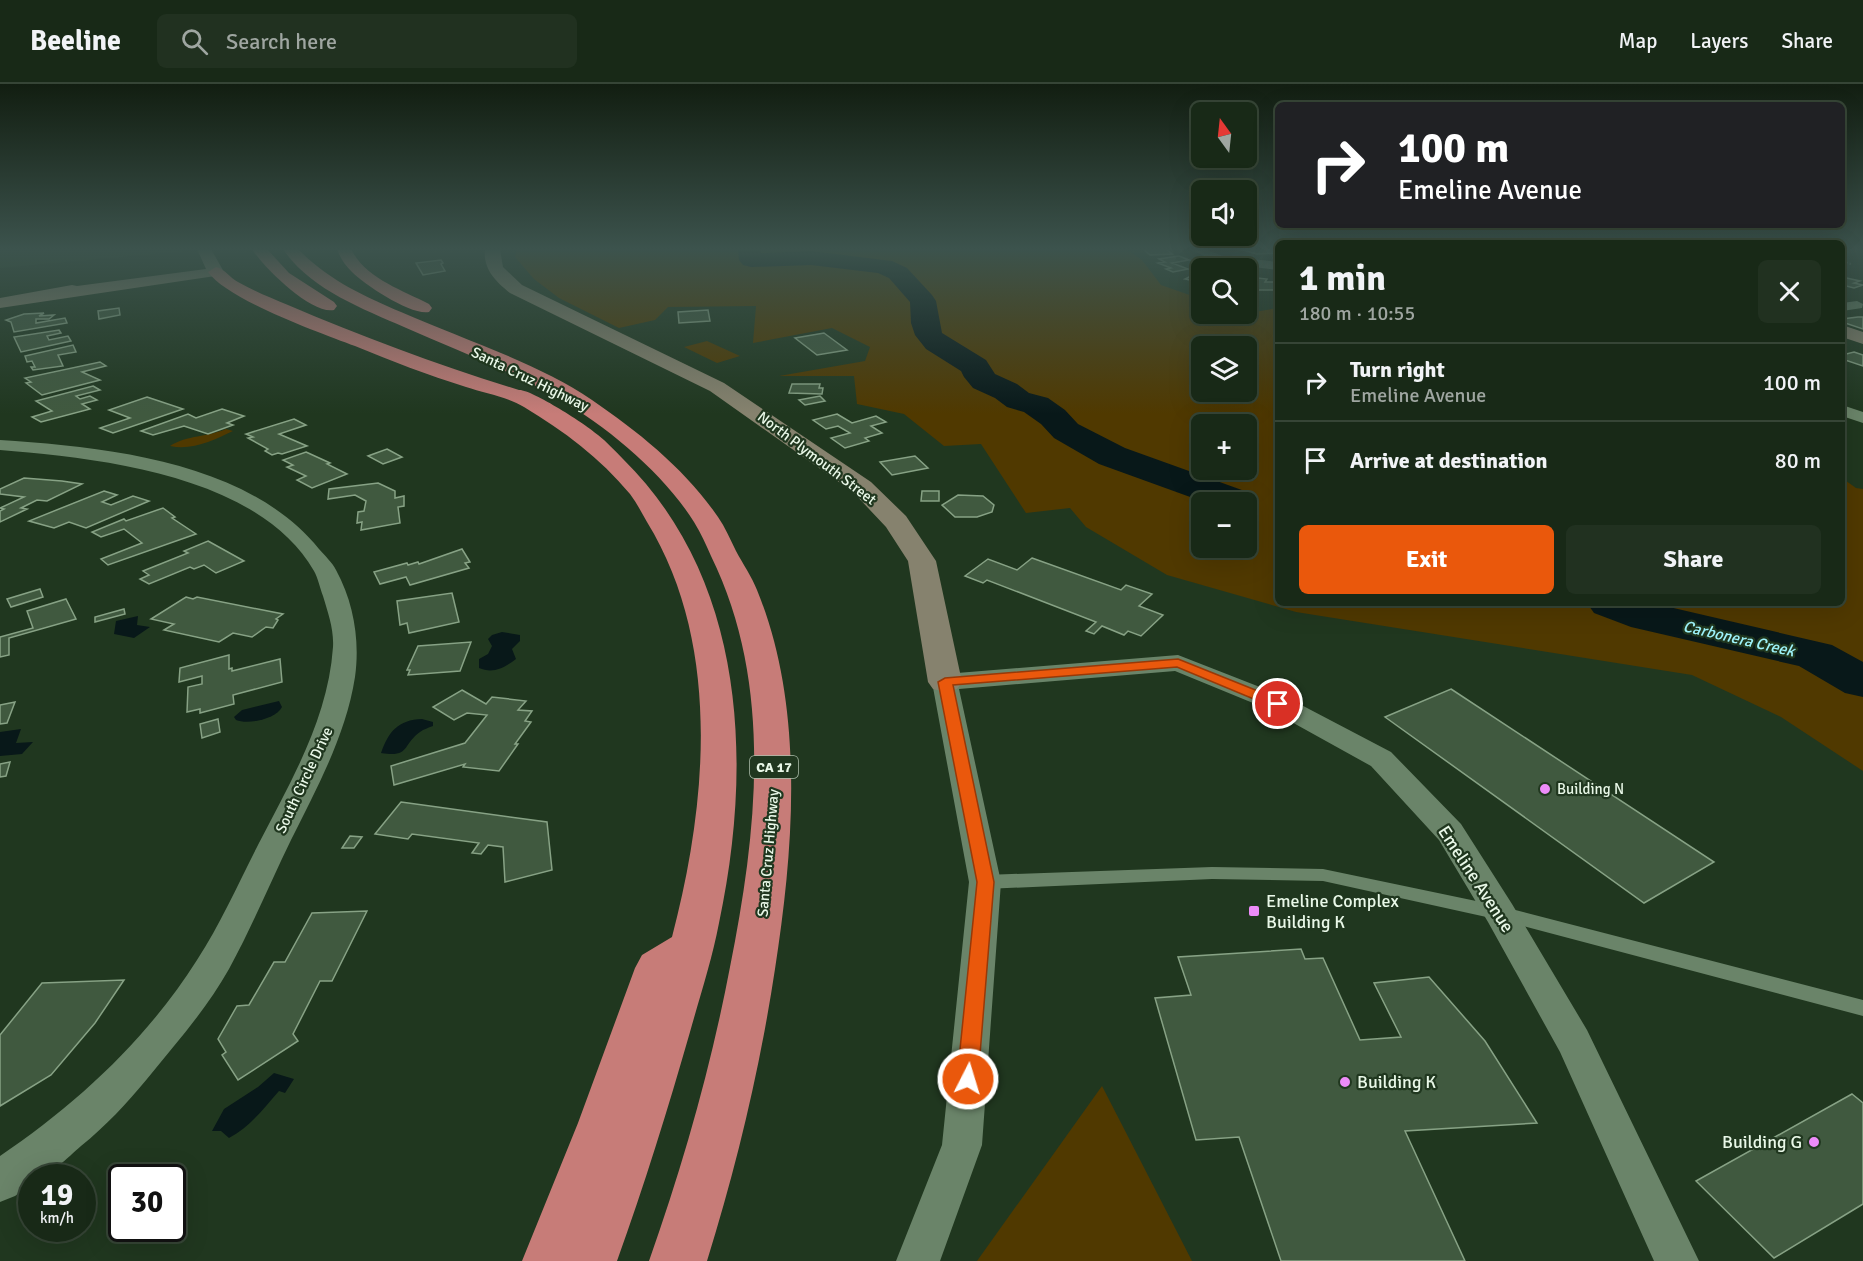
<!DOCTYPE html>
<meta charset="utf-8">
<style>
:root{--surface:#182917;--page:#213120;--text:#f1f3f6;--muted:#9fa6a1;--line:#364536;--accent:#ea580c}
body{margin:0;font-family:Signika,sans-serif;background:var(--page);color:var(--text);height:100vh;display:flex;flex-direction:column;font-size:22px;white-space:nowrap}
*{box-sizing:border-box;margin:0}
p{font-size:20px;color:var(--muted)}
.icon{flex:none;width:33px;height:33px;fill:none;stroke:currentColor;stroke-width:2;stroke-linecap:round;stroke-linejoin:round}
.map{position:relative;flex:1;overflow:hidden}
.drawer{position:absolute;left:1275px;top:156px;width:570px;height:366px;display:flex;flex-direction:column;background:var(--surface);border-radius:9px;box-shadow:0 6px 24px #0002,0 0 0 2px var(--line)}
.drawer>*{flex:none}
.hud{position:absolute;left:1275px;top:18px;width:570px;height:126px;border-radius:9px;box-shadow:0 6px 24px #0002,0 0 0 2px var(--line);background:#202124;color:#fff;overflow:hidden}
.needle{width:39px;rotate:345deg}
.fabs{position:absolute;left:1191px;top:18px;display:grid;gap:12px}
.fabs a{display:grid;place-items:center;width:66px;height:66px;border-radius:9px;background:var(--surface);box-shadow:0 6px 24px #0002,0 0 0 2px var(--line);font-size:30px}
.speed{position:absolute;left:18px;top:1080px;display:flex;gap:12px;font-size:30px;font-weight:700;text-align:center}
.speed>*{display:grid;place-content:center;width:78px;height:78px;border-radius:50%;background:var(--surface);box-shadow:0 6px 24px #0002,0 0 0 2px var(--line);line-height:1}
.speed small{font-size:15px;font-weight:400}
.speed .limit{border:3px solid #111;border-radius:9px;background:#fff;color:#111}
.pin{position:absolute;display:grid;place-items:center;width:51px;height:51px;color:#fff;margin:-26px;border:3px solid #fff;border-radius:50%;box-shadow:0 2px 6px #0007}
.me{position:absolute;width:66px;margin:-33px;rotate:5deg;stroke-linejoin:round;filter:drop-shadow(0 0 4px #0008)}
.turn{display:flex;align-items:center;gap:21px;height:126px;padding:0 24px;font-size:27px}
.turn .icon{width:78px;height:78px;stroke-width:2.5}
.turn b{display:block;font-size:42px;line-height:51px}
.round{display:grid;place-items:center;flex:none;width:63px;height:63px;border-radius:9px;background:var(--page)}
.headline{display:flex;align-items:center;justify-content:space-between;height:102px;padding:0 24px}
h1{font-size:36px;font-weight:800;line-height:45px}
.action{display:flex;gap:12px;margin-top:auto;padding:12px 24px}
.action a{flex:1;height:69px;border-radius:9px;background:var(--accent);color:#fff;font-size:24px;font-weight:800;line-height:69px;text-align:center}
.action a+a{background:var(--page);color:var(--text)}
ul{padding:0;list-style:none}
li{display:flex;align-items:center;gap:18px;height:78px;padding:0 24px;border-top:2px solid var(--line)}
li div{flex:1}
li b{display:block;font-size:22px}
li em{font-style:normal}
header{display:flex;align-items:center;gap:36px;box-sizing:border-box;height:84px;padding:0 30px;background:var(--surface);border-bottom:2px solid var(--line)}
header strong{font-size:28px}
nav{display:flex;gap:33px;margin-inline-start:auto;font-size:21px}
.search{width:420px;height:54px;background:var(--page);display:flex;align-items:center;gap:15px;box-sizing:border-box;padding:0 21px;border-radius:9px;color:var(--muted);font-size:22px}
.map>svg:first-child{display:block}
.built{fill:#274325}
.green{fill:#503900;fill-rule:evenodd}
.water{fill:#081819}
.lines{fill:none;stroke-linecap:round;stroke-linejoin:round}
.river{fill:#081819;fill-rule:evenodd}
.building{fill:#40593f;stroke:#87a285;stroke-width:1.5}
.path{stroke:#718570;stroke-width:2;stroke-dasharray:2 2;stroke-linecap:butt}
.lane{fill:#6a8469;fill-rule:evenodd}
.street{fill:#6a8469;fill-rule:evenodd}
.secondary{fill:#86826e;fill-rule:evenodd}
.highway{fill:#c77c78;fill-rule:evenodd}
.route{fill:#ea580c;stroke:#983908;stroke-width:1.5}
.poi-dot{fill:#ed8cf9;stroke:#20371f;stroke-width:2}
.labels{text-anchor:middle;stroke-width:4.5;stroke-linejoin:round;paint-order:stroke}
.shield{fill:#20371f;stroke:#adbeac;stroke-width:1.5}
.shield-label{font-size:14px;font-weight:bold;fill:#e9f8e8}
.street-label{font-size:15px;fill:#e9f8e8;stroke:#20371f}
.poi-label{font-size:15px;fill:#e9f8e8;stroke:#20371f;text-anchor:start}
.water-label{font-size:16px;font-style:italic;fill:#9ef3fa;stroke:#20371f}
.near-street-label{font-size:18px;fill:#e9f8e8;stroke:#20371f}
.near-poi-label{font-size:18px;fill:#e9f8e8;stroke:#20371f;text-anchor:start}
</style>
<header>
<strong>Beeline</strong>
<div class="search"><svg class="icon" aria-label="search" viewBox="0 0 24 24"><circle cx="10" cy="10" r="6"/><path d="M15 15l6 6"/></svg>Search here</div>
<nav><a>Map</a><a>Layers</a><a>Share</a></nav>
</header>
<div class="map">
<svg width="1863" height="1177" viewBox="0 0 1863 1177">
<rect width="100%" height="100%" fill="#20371f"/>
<polygon class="built" points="0,165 185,165 186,167 0,184"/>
<g class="green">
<path d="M517,165H1126L1142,176L1161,201L1201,215L1202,230H1243L1278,224V519H1842V394L1856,404L1863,405V687L1781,633L1692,591L1296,528L1167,491L1086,443L1070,424L1026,429L981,360L944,362L904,330L857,320L854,292H779L865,277L870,263L832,244L753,259L756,222L668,223L655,236L619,244L559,214L534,195L515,173ZM1202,262H1246V308H1202ZM1246,340V386H1202V340ZM1202,418H1246V464H1202Z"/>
<polygon points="707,257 740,272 717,279 684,263"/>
<path d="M226,345L233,347C214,356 192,367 170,362C187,351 208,353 226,345Z"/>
<polygon points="1102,1002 1192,1177 977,1177"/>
</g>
<g class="water">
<polygon points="138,532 137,541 150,543 134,554 114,550 116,537"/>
<path d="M502,548L520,551V557L512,565L516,575C504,584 493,590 479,584V575L488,570L492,562L488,555L492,551Z"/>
<path d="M279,617L282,623C276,635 248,641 236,636L234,633L242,626Z"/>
<path d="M422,635L433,638V642C428,644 424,645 420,648C402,661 410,674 381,669C389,647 398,636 422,635Z"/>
<polygon points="21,645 16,659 33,658 22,670 0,672 0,648"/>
<path d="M274,989L294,995L285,1009L279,1007C263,1025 250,1043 229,1054L221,1047H212L224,1025L258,1003Z"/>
</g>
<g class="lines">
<g class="river">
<polygon points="738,165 760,165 761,169 811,167 892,177 907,184 932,211 936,217 942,249 986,276 995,290 1017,300 1029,309 1048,314 1065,326 1078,340 1125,364 1253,410 1258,418 1253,426 1246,428 1246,418 1204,418 1099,380 1054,354 1041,340 1024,328 1007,323 995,314 973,304 964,293 961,287 926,265 915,251 911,239 910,218 889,194 878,189 811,181 751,183 743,181 739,176"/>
<polygon points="1587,519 1652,519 1832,561 1863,578 1863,613 1845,609 1799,582 1631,543 1594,529"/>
</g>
</g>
<g class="building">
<polygon points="1143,165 1166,165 1172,170 1150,171"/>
<polygon points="1239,165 1278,165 1278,169 1257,170"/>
<polygon points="1179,172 1189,176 1172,179 1188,185 1173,188 1166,185 1171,184 1158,179 1165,178 1159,175"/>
<polygon points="441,176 443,179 441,180 445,187 423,191 416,179"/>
<polygon points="1195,190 1202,191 1202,201 1195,200 1199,198 1185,195"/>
<polygon points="1249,193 1267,195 1265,198 1278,198 1278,206 1259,206 1246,209"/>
<polygon points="1842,193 1860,197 1854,199 1863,201 1854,204 1842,201"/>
<polygon points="119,224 120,231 99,235 98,227"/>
<polygon points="708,226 710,237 679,239 678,228"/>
<polygon points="44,229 39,232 54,231 49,235 36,235 36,239 65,234 67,239 14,248 11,238 6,236 24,230"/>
<polygon points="1858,233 1863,233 1863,245 1842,238 1842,235"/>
<polygon points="59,246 61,249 47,252 49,256 68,252 71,257 21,268 14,253"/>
<polygon points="824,249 847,266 817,271 795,254"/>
<polygon points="73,261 76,268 58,271 63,282 33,286 31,283 35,283 32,277 27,278 25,272"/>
<polygon points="1854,268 1863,271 1863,282 1842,275 1842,271"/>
<polygon points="100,278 106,282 82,288 100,296 42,311 26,299 31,298 25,294"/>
<polygon points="792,300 820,300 819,304 823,304 822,310 789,309"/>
<polygon points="93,302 100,306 76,312 80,315 90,312 97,316 82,320 90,325 41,338 32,333 52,327 36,317"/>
<polygon points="820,312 825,317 805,321 799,316"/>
<polygon points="147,313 183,325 113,349 100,344 130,334 109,326"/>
<polygon points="222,325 244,332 227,339 233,341 208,350 184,342 153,351 141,347 188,330 196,334"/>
<polygon points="837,330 852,339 876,332 886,338 871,342 882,349 865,354 869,357 845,364 831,354 850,349 838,342 826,345 813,336"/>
<polygon points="294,335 306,341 279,350 307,362 282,370 278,369 272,371 265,367 268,365 248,354 253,353 246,350"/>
<polygon points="387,365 402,373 383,380 368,372"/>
<polygon points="306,368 330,379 327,380 347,390 312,404 297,396 306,392 287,383 293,381 283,376"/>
<polygon points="915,372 928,384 892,391 880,378"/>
<polygon points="24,394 62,397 82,400 47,417 37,416 21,424 27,425 0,438 0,427 4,425 0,424 24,413 0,410 0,405"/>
<polygon points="378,399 395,407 395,414 404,412 404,422 398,423 400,439 361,446 362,438 357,439 358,428 364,427 366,417 355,411 328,415 329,405"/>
<polygon points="104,407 117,411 102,418 111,421 133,412 149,417 86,444 69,438 54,444 29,437"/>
<polygon points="922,407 939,407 939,417 921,417"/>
<polygon points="958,411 983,412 994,421 992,428 977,433 955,433 942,421"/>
<polygon points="163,424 175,433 172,434 196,450 108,481 101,475 142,459 124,445 101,453 92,448 124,435 126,437"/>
<polygon points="208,457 244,477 216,489 204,481 194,485 190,483 149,500 140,495 149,491 143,487 188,469 184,467"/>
<polygon points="462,465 470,478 465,479 469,484 410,501 406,493 380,500 374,488 407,479 408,481 418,478 419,480"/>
<polygon points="1032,474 1121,506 1126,501 1152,510 1139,522 1163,531 1141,552 1128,547 1124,551 1102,542 1094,550 1086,547 1096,538 987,496 983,499 965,492 988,475 1017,486"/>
<polygon points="40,505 43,513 11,523 7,515"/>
<polygon points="452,509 459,538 409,549 407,539 400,541 397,517"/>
<polygon points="186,513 193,515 197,513 283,530 276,535 278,536 273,544 266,543 252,553 233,549 219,558 164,546 174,540 151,535"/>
<polygon points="66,515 76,535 9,554 9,571 0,573 0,553 33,544 27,527"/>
<polygon points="124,525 125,530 95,538 95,533"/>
<polygon points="471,558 460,587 408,591 410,586 407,586 418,562"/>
<polygon points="229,571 229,585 232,584 232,587 280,575 282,598 233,611 234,620 200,629 200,625 187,628 188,603 202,600 202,592 179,598 180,584"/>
<polygon points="1451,605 1714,778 1644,819 1385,633"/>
<polygon points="462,606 486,620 492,613 526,617 518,626 532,627 525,637 531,638 515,660 518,660 499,687 463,683 465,680 394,701 391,682 465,659 487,631 467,629 454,636 433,623"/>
<polygon points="15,618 7,639 0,640 0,621"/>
<polygon points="218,635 220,648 202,654 200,640"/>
<polygon points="10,678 6,692 0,693 0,680"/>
<polygon points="401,718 547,738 552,786 505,798 503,763 488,761 481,770 472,769 479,759 412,750 408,755 375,750"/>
<polygon points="350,752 362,753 354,764 342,764"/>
<polygon points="367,827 332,897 320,897 293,950 298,957 238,996 222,971 226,968 218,955 237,922 249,921 274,878 285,878 312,829"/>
<polygon points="1301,865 1305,875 1323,874 1360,956 1401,953 1374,899 1429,893 1485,957 1537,1039 1405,1047 1465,1177 1281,1177 1239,1053 1196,1056 1155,914 1191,911 1178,873"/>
<polygon points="124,896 95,939 51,991 0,1022 0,951 42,899"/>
<polygon points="1852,1010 1863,1019 1863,1120 1774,1174 1696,1097"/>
</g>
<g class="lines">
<polyline class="path" points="1842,177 1851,180"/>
<polygon class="lane" points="1212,783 1323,785 1500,822 1863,916 1863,932 1500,836 1323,797 1212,795 985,805 979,803 976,798 979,793 985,791"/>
<g class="street">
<polygon points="1188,165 1204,165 1223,172 1278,178 1278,186 1221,179"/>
<polygon points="1857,217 1863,220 1862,224 1842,227 1842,219"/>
<polygon points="1842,321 1863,328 1863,339 1842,332"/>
<path d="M0,356C106,363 248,377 319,465C325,472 332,478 336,486C354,519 360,557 355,593C346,651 317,704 291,756C270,799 252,843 229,885C206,926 176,959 147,995C126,1020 106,1042 81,1062C68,1073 49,1094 32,1094V1100L15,1112L0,1118V1072C77,1020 147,955 197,876C221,839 239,798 259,759C291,697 328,635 333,563C334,545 328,529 323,512C320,504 318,494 314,487C259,391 99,374 0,366Z"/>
<polygon points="1178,571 1288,614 1391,668 1461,740 1512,820 1587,946 1699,1177 1654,1177 1560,968 1488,838 1439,756 1371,682 1270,626 1175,587 959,605 1001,798 982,1061 940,1177 896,1177 942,1061 969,798 932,598 936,592 945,590"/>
</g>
<g class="secondary">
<polygon points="197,165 211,165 224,188 222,191 0,224 0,214 72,201 77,202 206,185"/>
<path d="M485,165H500L503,183L522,201L724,299L871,398L906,432L936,477L962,598L957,605L945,608L933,605L928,598L908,477L886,443L853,408L710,307L510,209C495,197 483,185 485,165Z"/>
<polygon points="1842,241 1863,248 1863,260 1842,253"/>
</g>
<g class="highway">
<path d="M252,165H267L289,189L334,218L337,222L334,226C312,231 263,183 252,165Z"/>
<path d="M283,165H298C327,195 363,212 401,228C462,255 538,279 592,316C640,349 685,385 718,433C725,443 730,455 736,467C743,480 752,493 757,506C805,623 794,763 775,885C760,984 737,1081 707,1177H649C683,1081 711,983 730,883C757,748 774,600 711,472C706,461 701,449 694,438C664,390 608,343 559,315C510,286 456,266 404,243C361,224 310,205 283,165Z"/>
<path d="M337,165H351C365,194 402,206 429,220L432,224L429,228C412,232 365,201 352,188C345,181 340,174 337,165Z"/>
<path d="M216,183C225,185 230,194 238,198C254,207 271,214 288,221C363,253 440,282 519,306C531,305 587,341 598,351C607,358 615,367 623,375C746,496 753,679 719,839C712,876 700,912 690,948C668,1025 644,1102 617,1177H522L578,1039L635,884L642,871L672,853C707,720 722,560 647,438C642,429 636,418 630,410C600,374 564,347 524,323C508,313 484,309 466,303C428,291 391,277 355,262C320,249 228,216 208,188Z"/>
</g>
</g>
<linearGradient id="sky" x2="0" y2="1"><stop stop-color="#121e11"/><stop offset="0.5" stop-color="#3c534d"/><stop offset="1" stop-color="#3c534d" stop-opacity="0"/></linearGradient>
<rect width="1863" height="330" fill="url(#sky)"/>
<polygon class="route" points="1178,575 1283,617 1286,620 1283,623 1273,623 1177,583 953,601 994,798 978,995 975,1002 968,1005 960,1002 957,995 977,798 938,598 945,594"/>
<g class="poi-dot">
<circle cx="1545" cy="705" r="6"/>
<rect x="1248" y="821" width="12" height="12" rx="3"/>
<circle cx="1345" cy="998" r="6"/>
<circle cx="1814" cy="1058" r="6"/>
</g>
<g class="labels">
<rect class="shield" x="750" y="672" width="48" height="22" rx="4.5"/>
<g class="shield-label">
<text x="774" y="688">CA 17</text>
</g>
<g class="street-label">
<text transform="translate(530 295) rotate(26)" y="5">Santa Cruz Highway</text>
<text transform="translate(817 374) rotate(37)" y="5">North Plymouth Street</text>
<text transform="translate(304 696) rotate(-65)" y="5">South Circle Drive</text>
<text transform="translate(768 769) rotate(-85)" y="5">Santa Cruz Highway</text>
</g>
<g class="poi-label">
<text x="1557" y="710">Building N</text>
</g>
<g class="water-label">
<text transform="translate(1739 554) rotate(13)" y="6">Carbonera Creek</text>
</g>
<g class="near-street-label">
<text transform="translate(1476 795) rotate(57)" y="6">Emeline Avenue</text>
</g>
<g class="near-poi-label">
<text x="1266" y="823">Emeline Complex<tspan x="1266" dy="21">Building K</tspan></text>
<text x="1357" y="1004">Building K</text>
<text x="1802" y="1064" text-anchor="end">Building G</text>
</g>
</g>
</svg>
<div class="fabs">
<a><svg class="needle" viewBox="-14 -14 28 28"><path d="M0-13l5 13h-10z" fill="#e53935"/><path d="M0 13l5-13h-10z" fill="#9fa6a1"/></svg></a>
<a><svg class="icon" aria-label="sound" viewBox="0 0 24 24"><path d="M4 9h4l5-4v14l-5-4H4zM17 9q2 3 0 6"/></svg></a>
<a><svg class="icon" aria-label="search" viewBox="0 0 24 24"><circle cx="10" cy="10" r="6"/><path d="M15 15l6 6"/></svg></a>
<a><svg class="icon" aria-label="layers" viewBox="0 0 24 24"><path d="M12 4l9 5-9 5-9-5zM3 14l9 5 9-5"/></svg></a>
<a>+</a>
<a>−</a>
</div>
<div class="speed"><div>19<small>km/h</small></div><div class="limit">30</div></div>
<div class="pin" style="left:1278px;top:620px;background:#d93025"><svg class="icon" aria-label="arrive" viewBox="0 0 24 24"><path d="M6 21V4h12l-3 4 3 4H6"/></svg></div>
<svg class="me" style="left:968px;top:995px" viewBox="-20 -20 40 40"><circle r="17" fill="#ea580c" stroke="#fff" stroke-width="3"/><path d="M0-11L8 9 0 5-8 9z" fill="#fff"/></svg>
<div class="hud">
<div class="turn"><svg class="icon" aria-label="right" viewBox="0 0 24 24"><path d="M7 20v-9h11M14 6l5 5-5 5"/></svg><div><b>100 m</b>Emeline Avenue</div></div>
</div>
<section class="drawer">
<div class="headline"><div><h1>1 min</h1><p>180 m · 10:55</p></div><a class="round"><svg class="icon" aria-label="close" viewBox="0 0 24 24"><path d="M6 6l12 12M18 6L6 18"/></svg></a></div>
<ul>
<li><svg class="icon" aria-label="right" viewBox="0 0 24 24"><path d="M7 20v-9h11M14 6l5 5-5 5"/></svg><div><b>Turn right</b><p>Emeline Avenue</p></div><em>100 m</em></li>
<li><svg class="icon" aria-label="arrive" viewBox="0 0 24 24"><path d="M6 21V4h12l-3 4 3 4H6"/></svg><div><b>Arrive at destination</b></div><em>80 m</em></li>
</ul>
<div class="action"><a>Exit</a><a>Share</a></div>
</section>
</div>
